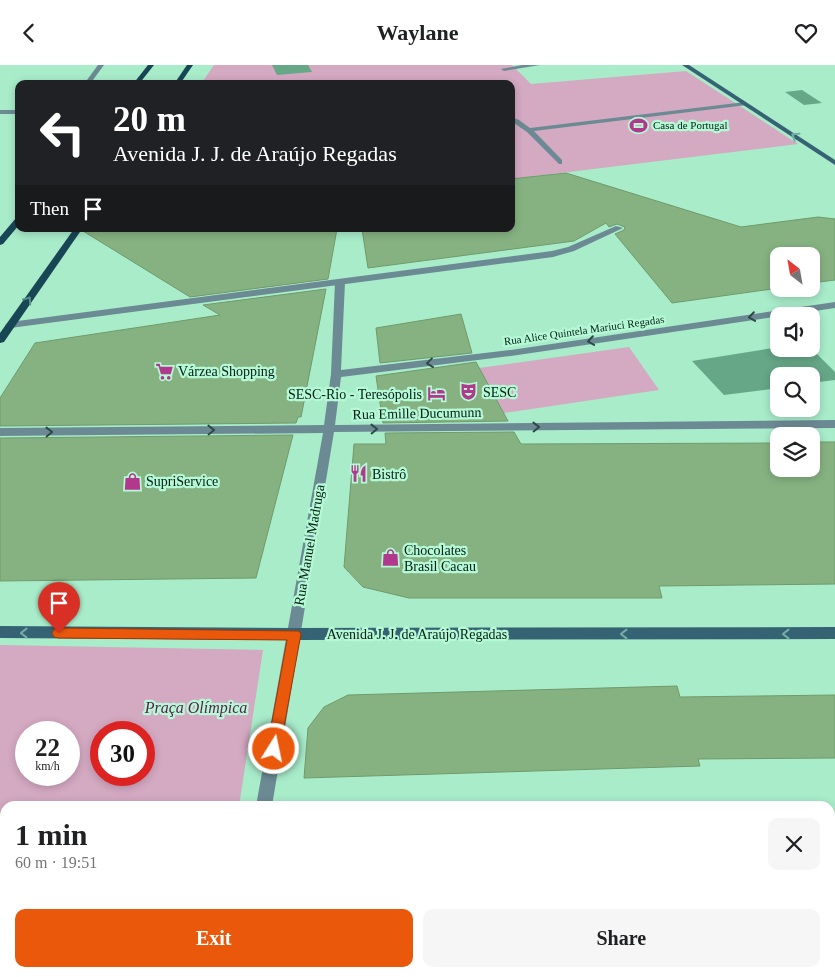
<!DOCTYPE html>
<meta charset="utf-8">
<style>
:root{--surface:#fff;--page:#f6f6f6;--text:#202124;--muted:#757577;--accent:#ea580c}
body{margin:0;font-family:Georgia,serif;background:var(--page);color:var(--text);height:100vh;display:flex;flex-direction:column;font-size:19px;white-space:nowrap}
*{box-sizing:border-box;margin:0}
p{font-size:16px;color:var(--muted)}
.icon{flex:none;width:28px;height:28px;fill:none;stroke:currentColor;stroke-width:2;stroke-linecap:round;stroke-linejoin:round}
.map{position:relative;flex:1;overflow:hidden}
.drawer{position:absolute;left:0px;top:736px;width:835px;height:176px;display:flex;flex-direction:column;background:var(--surface);border-radius:15px 15px 0 0;box-shadow:0 2px 8px #0003}
.drawer>*{flex:none}
.banner{position:absolute;left:15px;top:15px;width:500px;height:152px;border-radius:10px;box-shadow:0 2px 8px #0003;background:#202124;color:#fff;overflow:hidden}
.needle{width:32px;rotate:329deg}
.tools{position:absolute;left:770px;top:182px;display:grid;gap:10px}
.tools a{display:grid;place-items:center;width:50px;height:50px;border-radius:10px;background:var(--surface);box-shadow:0 2px 8px #0003;font-size:25px}
.speed{position:absolute;left:15px;top:656px;display:flex;gap:10px;font-size:25px;font-weight:700;text-align:center}
.speed>*{display:grid;place-content:center;width:65px;height:65px;border-radius:50%;background:var(--surface);box-shadow:0 2px 8px #0003;line-height:1}
.speed small{font-size:12px;font-weight:400}
.speed .limit{border:8px solid #d22;background:#fff;color:#111}
.pin{position:absolute;display:grid;place-items:center;width:42px;height:42px;color:#fff;margin:-51px -21px;border-radius:50% 50% 50% 0;rotate:-45deg;box-shadow:0 0 5px #0007}
.pin .icon{rotate:45deg}
.me{position:absolute;width:55px;margin:-28px;rotate:10deg;stroke-linejoin:round;filter:drop-shadow(0 0 4px #0008)}
.turn{display:flex;align-items:center;gap:18px;height:105px;padding:0 15px;font-size:22px}
.turn .icon{width:65px;height:65px;stroke-width:2.5}
.turn b{display:block;font-size:35px;line-height:42px}
.then{display:flex;align-items:center;height:48px;padding:0 15px;background:#0003;gap:10px;font-size:19px}
.round{display:grid;place-items:center;flex:none;width:52px;height:52px;border-radius:10px;background:var(--page)}
.summary{display:flex;align-items:center;justify-content:space-between;height:85px;padding:0 15px}
h1{font-size:30px;font-weight:800;line-height:38px}
.action{display:flex;gap:10px;margin-top:auto;padding:10px 15px}
.action a{flex:1;height:58px;border-radius:10px;background:var(--accent);color:#fff;font-size:20px;font-weight:800;line-height:58px;text-align:center}
.action a+a{background:var(--page);color:var(--text)}
header{display:flex;justify-content:space-between;align-items:center;height:65px;padding:0 15px;background:var(--surface);font-size:22px;font-weight:800}
.map>svg:first-child{display:block}
.green{fill:#d4a9c2;fill-rule:evenodd}
.water{fill:#66a788}
.building{fill:#86b282;stroke:#709a6b}
.lines{fill:none;stroke-linecap:round;stroke-linejoin:round}
.lane{fill:#6c8a94;fill-rule:evenodd}
.street{fill:#6c8a94;fill-rule:evenodd}
.secondary{fill:#356373;fill-rule:evenodd}
.primary{fill:#174655;fill-rule:evenodd}
.oneway{stroke:#75aea5}
.oneway2{stroke:#568e89}
.oneway3{stroke:#2d4947}
.route{fill:#ea580c;stroke:#983908}
.labels{text-anchor:middle;stroke-width:4.5;stroke-linejoin:round;paint-order:stroke}
.far-poi-label{font-size:11px;fill:#031e13;stroke:#b5f9d7;text-anchor:start}
.far-street-label{font-size:11px;fill:#031e13;stroke:#b5f9d7}
.poi-label{font-size:14px;fill:#031e13;stroke:#b5f9d7;text-anchor:start}
.street-label{font-size:14px;fill:#031e13;stroke:#b5f9d7}
.near-park-label{font-size:16px;font-style:italic;fill:#5f1b4a;stroke:#b5f9d7}
</style>
<header><svg class="icon" aria-label="back" viewBox="0 0 24 24"><path d="M15 5l-7 7 7 7"/></svg>Waylane<svg class="icon" aria-label="heart" viewBox="0 0 24 24"><path d="M12 20l-8-8c-3-5 5-10 8-4 3-6 11-1 8 4z"/></svg></header>
<div class="map">
<svg width="835" height="912" viewBox="0 0 835 912">
<rect width="100%" height="100%" fill="#a8ecca"/>
<g class="green">
<polygon points="214,0 512,0 531,19 686,6 798,79 511,114 511,19 201,19"/>
<polygon points="629,282 659,325 504,348 479,303"/>
<path d="M0,580L263,585L239,741H5V908H214L213,912H0ZM26,668H69V710H26ZM101,668H144V710H101Z"/>
</g>
<g class="water">
<polygon points="272,0 308,0 312,7 277,10"/>
<polygon points="802,25 822,38 804,40 785,27"/>
<polygon points="779,282 779,284 811,283 835,307 835,315 811,318 811,311 779,311 779,323 724,330 692,296"/>
</g>
<g class="building">
<polygon points="566,108 741,162 818,152 835,154 835,215 811,218 811,191 779,191 779,223 672,238 615,169 624,165 625,162 617,159 609,162 606,158 574,176 368,203 362,164 511,164 511,114"/>
<polygon points="84,164 337,164 328,214 190,232 83,166"/>
<polygon points="326,224 301,352 298,352 296,358 0,361 0,333 35,278 220,250 203,240"/>
<polygon points="461,249 472,288 380,298 376,263"/>
<polygon points="476,297 508,356 383,358 376,311"/>
<polygon points="514,367 521,379 779,378 779,404 811,404 811,377 835,377 835,519 659,521 662,533 409,533 363,522 344,502 354,379 386,379 385,368"/>
<polygon points="293,370 256,513 0,516 0,373"/>
<polygon points="677,621 680,632 835,630 835,693 698,694 700,701 304,713 308,663 324,642 348,630"/>
</g>
<g class="lines">
<g class="lane">
<polygon points="98,0 104,0 90,19 84,19"/>
<polygon points="522,0 540,0 504,6 501,4"/>
<polygon points="745,37 747,38 747,40 534,66 562,95 562,99 559,99 527,67 511,56 511,52 519,55 530,63"/>
<rect x="0" y="45" width="19" height="4"/>
<polygon points="616,161 623,163 574,186 553,192 10,263 5,260 10,257 552,186 568,182"/>
</g>
<g class="street">
<polygon points="340,214 345,217 341,305 511,285 835,237 835,243 511,291 341,312 335,360 835,355 835,363 334,367 272,741 256,741 323,368 0,371 0,363 324,360 331,309 335,217"/>
<polygon points="226,908 244,908 243,912 225,912"/>
</g>
<g class="secondary">
<polygon points="682,0 689,0 835,95 835,100"/>
<polygon points="0,561 294,563 835,562 835,574 294,575 0,573"/>
</g>
<g class="primary">
<polygon points="148,0 154,0 139,19 133,19"/>
<polygon points="187,0 193,0 180,19 174,19"/>
<polygon points="16,153 19,153 19,160 3,179 0,180 0,172"/>
<polygon points="74,164 82,164 4,277 0,278 0,268"/>
</g>
</g>
<defs><path id="oneway-chevron" d="M-2-3.5L2.5 0L-2 3.5" fill="none" stroke-width="1.6" stroke-linecap="round" stroke-linejoin="round" transform="scale(1.25)"/></defs>
<g class="oneway">
<use href="#oneway-chevron" transform="translate(795 71) rotate(-147)"/>
<use href="#oneway-chevron" transform="translate(24 568) rotate(-180)"/>
<use href="#oneway-chevron" transform="translate(624 569) rotate(180)"/>
<use href="#oneway-chevron" transform="translate(786 569) rotate(180)"/>
</g>
<use class="oneway2" href="#oneway-chevron" transform="translate(28 235) rotate(-55)"/>
<g class="oneway3">
<use href="#oneway-chevron" transform="translate(752 252) rotate(172)"/>
<use href="#oneway-chevron" transform="translate(591 276) rotate(172)"/>
<use href="#oneway-chevron" transform="translate(430 298) rotate(173)"/>
<use href="#oneway-chevron" transform="translate(536 362) rotate(-1)"/>
<use href="#oneway-chevron" transform="translate(374 364) rotate(-1)"/>
<use href="#oneway-chevron" transform="translate(211 365) rotate(-1)"/>
<use href="#oneway-chevron" transform="translate(49 367) rotate(-1)"/>
</g>
<polygon class="route" points="59,563 299,566 301,569 279,689 274,691 269,689 267,684 287,575 59,573 54,572 52,568 54,564"/>
<defs>
<symbol id="stadium-bare" viewBox="-9 -9 18 18"><path d="M0-5a6.5 5 0 1 0 0 10a6.5 5 0 1 0 0-10ZM-3.5-1.8h7v3.6h-7Z" fill="#b1388c" stroke="#b5f9d7" stroke-width="2.5" paint-order="stroke"/></symbol>
<symbol id="supermarket-bare" viewBox="-9 -9 18 18"><path d="M-6-5.5h2.5l.6 2H6L4.5 2H-2.5L-4.4-4H-6ZM-1.5 3.2a1.3 1.3 0 1 0 .1 0ZM3 3.2a1.3 1.3 0 1 0 .1 0Z" fill="#b1388c" stroke="#b5f9d7" stroke-width="2.5" paint-order="stroke"/></symbol>
<symbol id="theatre-bare" viewBox="-9 -9 18 18"><path d="M-5-5.5Q0-4 5-5.5V0Q5 5 0 6Q-5 5-5 0ZM-3.3-2.5H-1v1.5H-3.3ZM1-2.5H3.3v1.5H1ZM-2.8 1Q0 5.5 2.8 1Z" fill="#b1388c" stroke="#b5f9d7" stroke-width="2.5" paint-order="stroke"/></symbol>
<symbol id="hotel-bare" viewBox="-9 -9 18 18"><path d="M-6-4.5h1.5V1H6V5H4.5V3h-9V5H-6ZM-4 0a1.8 1.8 0 1 1 3.6 0ZM.5 0V-2.5h3Q6-2.5 6 0Z" fill="#b1388c" stroke="#b5f9d7" stroke-width="2.5" paint-order="stroke"/></symbol>
<symbol id="restaurant-bare" viewBox="-9 -9 18 18"><path d="M-5-6h1v4h1v-4h1v4h1v-4h1v5L-1.5 .5V6h-2V.5L-5-1ZM5-6V6H3V1.5H1.5Q1.5-4 5-6Z" fill="#b1388c" stroke="#b5f9d7" stroke-width="2.5" paint-order="stroke"/></symbol>
<symbol id="shop-bare" viewBox="-9 -9 18 18"><path d="M-5-2.5h2.3a2.7 3.5 0 0 1 5.4 0H5L5.5 6h-11ZM-1.5-2.5h3a1.5 2.3 0 0 0-3 0Z" fill="#b1388c" stroke="#b5f9d7" stroke-width="2.5" paint-order="stroke"/></symbol>
</defs>
<g fill-rule="evenodd">
<use href="#stadium-bare" x="626" y="48" width="25" height="25"/>
<use href="#supermarket-bare" x="152" y="294" width="25" height="25"/>
<use href="#theatre-bare" x="456" y="314" width="25" height="25"/>
<use href="#hotel-bare" x="424" y="316" width="25" height="25"/>
<use href="#restaurant-bare" x="346" y="396" width="25" height="25"/>
<use href="#shop-bare" x="120" y="404" width="25" height="25"/>
<use href="#shop-bare" x="378" y="480" width="25" height="25"/>
</g>
<g class="labels">
<g class="far-poi-label">
<text x="653" y="64">Casa de Portugal</text>
</g>
<g class="far-street-label">
<text transform="translate(584 265) rotate(-8)" y="4">Rua Alice Quintela Mariuci Regadas</text>
</g>
<g class="poi-label">
<text x="178" y="311">Várzea Shopping</text>
<text x="483" y="332">SESC</text>
<text x="422" y="334" text-anchor="end">SESC-Rio - Teresópolis</text>
<text x="372" y="414">Bistrô</text>
<text x="146" y="421">SupriService</text>
<text x="404" y="490">Chocolates<tspan x="404" dy="16">Brasil Cacau</tspan></text>
</g>
<g class="street-label">
<text transform="translate(417 348) rotate(-1)" y="5">Rua Emille Ducumunn</text>
<text transform="translate(309 480) rotate(-80)" y="5">Rua Manuel Madruga</text>
<text x="417" y="574">Avenida J. J. de Araújo Regadas</text>
</g>
<g class="near-park-label">
<text x="196" y="648">Praça Olímpica</text>
</g>
</g>
</svg>
<div class="tools">
<a><svg class="needle" viewBox="-14 -14 28 28"><path d="M0-13l5 13h-10z" fill="#e53935"/><path d="M0 13l5-13h-10z" fill="#757577"/></svg></a>
<a><svg class="icon" aria-label="sound" viewBox="0 0 24 24"><path d="M4 9h4l5-4v14l-5-4H4zM17 9q2 3 0 6"/></svg></a>
<a><svg class="icon" aria-label="search" viewBox="0 0 24 24"><circle cx="10" cy="10" r="6"/><path d="M15 15l6 6"/></svg></a>
<a><svg class="icon" aria-label="layers" viewBox="0 0 24 24"><path d="M12 4l9 5-9 5-9-5zM3 14l9 5 9-5"/></svg></a>
</div>
<div class="speed"><div>22<small>km/h</small></div><div class="limit">30</div></div>
<div class="pin" style="left:59px;top:568px;background:#d93025"><svg class="icon" aria-label="arrive" viewBox="0 0 24 24"><path d="M6 21V4h12l-3 4 3 4H6"/></svg></div>
<svg class="me" style="left:274px;top:684px" viewBox="-20 -20 40 40"><circle r="17" fill="#ea580c" stroke="#fff" stroke-width="3"/><path d="M0-11L8 9 0 5-8 9z" fill="#fff"/></svg>
<div class="banner">
<div class="turn"><svg class="icon" aria-label="left" viewBox="0 0 24 24"><path d="M17 20v-9H6M10 6l-5 5 5 5"/></svg><div><b>20 m</b>Avenida J. J. de Araújo Regadas</div></div>
<div class="then">Then<svg class="icon" aria-label="arrive" viewBox="0 0 24 24"><path d="M6 21V4h12l-3 4 3 4H6"/></svg></div>
</div>
<section class="drawer">
<div class="summary"><div><h1>1 min</h1><p>60 m · 19:51</p></div><a class="round"><svg class="icon" aria-label="close" viewBox="0 0 24 24"><path d="M6 6l12 12M18 6L6 18"/></svg></a></div>
<div class="action"><a>Exit</a><a>Share</a></div>
</section>
</div>
